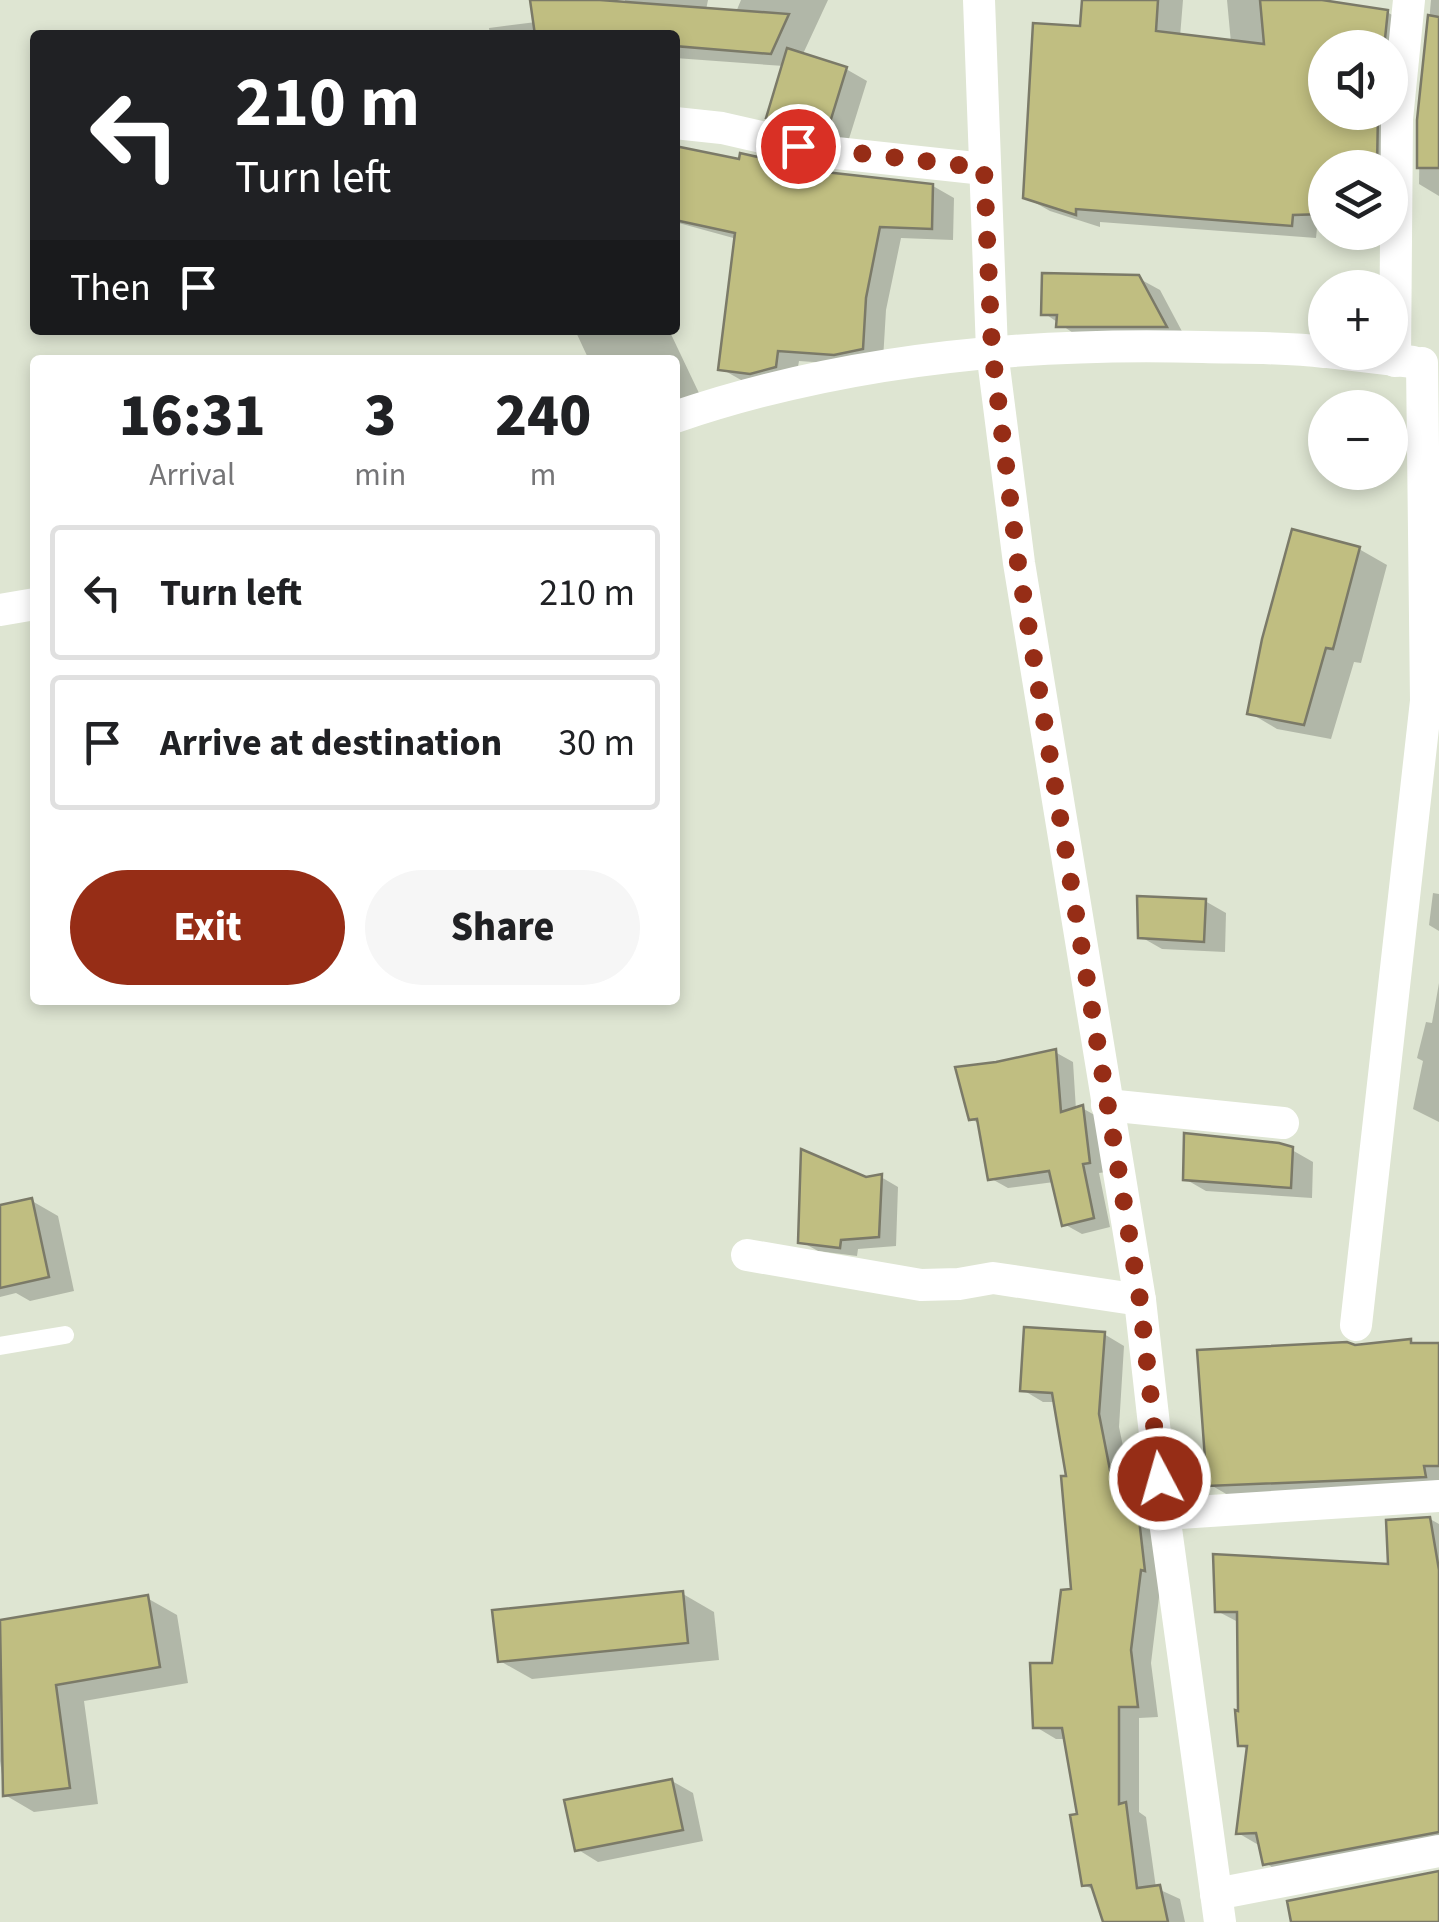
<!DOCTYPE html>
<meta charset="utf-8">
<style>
:root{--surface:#fff;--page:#f6f6f6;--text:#202124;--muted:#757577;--line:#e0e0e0;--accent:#962d16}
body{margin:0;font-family:"Source Sans 3",sans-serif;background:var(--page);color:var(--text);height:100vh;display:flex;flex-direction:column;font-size:38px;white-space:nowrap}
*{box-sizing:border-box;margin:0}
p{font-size:32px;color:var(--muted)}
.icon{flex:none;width:55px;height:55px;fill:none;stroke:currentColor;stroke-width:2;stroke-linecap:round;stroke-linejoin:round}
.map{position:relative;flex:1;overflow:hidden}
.panel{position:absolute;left:30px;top:355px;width:650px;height:650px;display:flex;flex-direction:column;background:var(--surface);border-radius:10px;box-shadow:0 5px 15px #0003}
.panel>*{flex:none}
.banner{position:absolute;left:30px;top:30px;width:650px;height:305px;border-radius:10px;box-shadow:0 5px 15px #0003;background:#202124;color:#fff;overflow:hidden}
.tools{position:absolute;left:1308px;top:30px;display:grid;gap:20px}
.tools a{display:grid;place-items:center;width:100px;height:100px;border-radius:50%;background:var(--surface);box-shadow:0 5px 15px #0003;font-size:50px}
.pin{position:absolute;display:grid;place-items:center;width:85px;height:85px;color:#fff;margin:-42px;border:5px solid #fff;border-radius:50%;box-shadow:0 2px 10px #0007}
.me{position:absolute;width:110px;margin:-55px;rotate:354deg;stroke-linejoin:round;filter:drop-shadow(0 0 8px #0008)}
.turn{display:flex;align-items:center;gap:35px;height:210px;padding:0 40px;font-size:45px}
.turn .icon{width:130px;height:130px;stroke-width:2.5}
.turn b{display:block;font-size:70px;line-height:85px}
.then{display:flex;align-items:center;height:95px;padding:0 40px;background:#0003;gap:20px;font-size:38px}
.eta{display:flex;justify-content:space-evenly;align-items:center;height:170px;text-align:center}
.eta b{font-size:60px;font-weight:800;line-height:70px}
.cta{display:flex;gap:20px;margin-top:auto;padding:20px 40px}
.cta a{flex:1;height:115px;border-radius:60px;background:var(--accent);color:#fff;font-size:40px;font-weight:800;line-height:115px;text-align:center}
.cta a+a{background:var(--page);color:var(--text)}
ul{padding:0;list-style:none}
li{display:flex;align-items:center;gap:30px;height:135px;margin:0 20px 15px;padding:0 20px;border:5px solid var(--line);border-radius:10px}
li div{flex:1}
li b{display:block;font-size:38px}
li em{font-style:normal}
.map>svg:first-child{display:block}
.shadow{fill:#0003;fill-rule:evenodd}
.building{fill:#c0be81;stroke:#7b7a68;stroke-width:2.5}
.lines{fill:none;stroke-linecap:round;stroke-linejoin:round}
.lane{stroke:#fff;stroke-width:18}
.street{stroke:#fff;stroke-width:32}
.route{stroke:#962d16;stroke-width:18;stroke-dasharray:0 32.4}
</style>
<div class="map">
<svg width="1439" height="1922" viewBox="0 0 1439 1922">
<rect width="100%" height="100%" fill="#dee5d2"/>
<g class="shadow">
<polygon points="533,0 592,0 596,35 490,35 489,28 536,22"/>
<polygon points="625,0 708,0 706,10 736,12 741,0 828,0 802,56 846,69 867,81 848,142 790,128 769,116 784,66 675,58 675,35 621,35"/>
<path d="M1085,0H1183L1180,37L1231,43L1227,0H1323V3L1387,12L1411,26L1390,168H1325V227L1317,228L1316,238L1100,222V227L1050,211L1025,197L1083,29ZM1325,48H1390V112H1325Z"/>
<polygon points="1431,0 1439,0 1439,95 1423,86"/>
<polygon points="1420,115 1439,117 1439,196 1419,184"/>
<polygon points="675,145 686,151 822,174 933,186 954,198 953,240 901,238 886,310 883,360 857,365 799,361 796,378 741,380 720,368 737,239 675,222"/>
<polygon points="1138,278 1160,290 1185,337 1079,337 1044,313"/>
<polygon points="575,330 669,330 708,412 675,428 675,360 589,360"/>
<polygon points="1359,549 1387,565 1361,663 1354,662 1331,739 1277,729 1250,713"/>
<polygon points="1433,893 1439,894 1439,931 1429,925"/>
<polygon points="1205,901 1226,913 1225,952 1162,949 1141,937"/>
<polygon points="1439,983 1439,1122 1413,1109 1423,1061 1417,1058 1426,1022 1432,1023"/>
<polygon points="1055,1052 1073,1062 1076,1110 1082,1108 1100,1118 1106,1172 1099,1173 1110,1227 1082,1234 1064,1224 1054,1182 1008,1188 990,1178 980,1124 971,1119"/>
<polygon points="1292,1150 1313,1162 1312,1198 1206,1191 1185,1179"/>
<polygon points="881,1177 898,1187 896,1246 858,1249 857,1256 818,1251 800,1241 866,1179"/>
<polygon points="32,1201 58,1216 74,1291 30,1301 16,1293 0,1297 0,1208"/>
<polygon points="1104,1334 1124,1346 1119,1427 1128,1470 1133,1469 1153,1481 1161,1581 1151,1663 1158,1717 1139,1718 1139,1812 1146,1817 1156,1888 1180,1899 1185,1922 1106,1922 1096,1891 1084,1885 1080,1815 1066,1739 1056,1739 1036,1727 1073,1592 1069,1478 1056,1402 1043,1402 1023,1390"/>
<polygon points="1410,1341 1417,1345 1439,1345 1439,1498 1247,1506 1209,1484"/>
<polygon points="1430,1519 1439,1524 1439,1848 1289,1877 1265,1863 1262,1847 1238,1833 1249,1750 1240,1745 1240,1623 1217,1611 1390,1567"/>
<polygon points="683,1594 714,1612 719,1660 532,1679 500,1661"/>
<polygon points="147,1598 177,1615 188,1683 84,1701 98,1804 34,1812 5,1795 0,1761 0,1623"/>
<polygon points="672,1781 693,1793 703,1841 598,1862 577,1849"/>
</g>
<g class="building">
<polygon points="530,0 600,0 789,14 771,54 675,46 675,35 535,35"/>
<polygon points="1082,0 1158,0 1156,31 1264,44 1260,0 1322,0 1388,10 1384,48 1325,48 1325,112 1378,112 1377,168 1325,168 1325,214 1293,215 1292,226 1076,209 1076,215 1023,198 1033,23 1080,26"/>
<polygon points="1428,15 1439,17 1439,168 1417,168 1417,120"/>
<polygon points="787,48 847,67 827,132 766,118"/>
<polygon points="675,146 739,159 740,153 825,172 933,184 932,229 880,227 866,298 863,349 834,355 778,351 776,367 750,374 718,370 735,233 675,220"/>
<polygon points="1042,273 1139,275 1167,327 1056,327 1057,315 1041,315"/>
<polygon points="1292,529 1360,547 1333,649 1326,648 1304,725 1247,714 1262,639"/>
<polygon points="1137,896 1206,899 1204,942 1138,938"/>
<polygon points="1056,1049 1061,1112 1083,1105 1090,1163 1083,1164 1094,1218 1062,1226 1049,1171 988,1180 977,1119 969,1120 955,1067 996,1062"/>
<polygon points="1184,1133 1279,1143 1293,1147 1291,1188 1183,1180"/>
<polygon points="801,1149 866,1177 882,1174 879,1237 841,1240 840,1248 798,1243"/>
<polygon points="32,1198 49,1277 0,1288 0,1205"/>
<polygon points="1024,1327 1105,1332 1099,1414 1110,1470 1133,1467 1145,1571 1141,1570 1131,1650 1138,1707 1119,1707 1119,1804 1126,1802 1137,1888 1160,1885 1168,1922 1103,1922 1091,1885 1082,1886 1070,1815 1077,1814 1062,1728 1033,1728 1030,1663 1052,1663 1061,1590 1071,1589 1061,1476 1066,1476 1052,1393 1020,1391"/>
<polygon points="1411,1339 1411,1343 1439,1343 1439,1466 1424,1466 1426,1477 1207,1486 1197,1350 1347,1342 1355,1345"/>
<polygon points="1430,1517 1439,1570 1439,1832 1263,1865 1256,1833 1236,1834 1247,1746 1238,1746 1235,1710 1238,1711 1237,1612 1215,1612 1213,1554 1388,1564 1386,1520"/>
<polygon points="683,1591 688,1643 498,1662 492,1610"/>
<polygon points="148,1595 160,1667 56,1685 70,1788 3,1796 0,1620"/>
<polygon points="672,1779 683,1830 575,1851 564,1800"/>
<polygon points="1439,1871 1439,1922 1291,1922 1287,1901"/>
</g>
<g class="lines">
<polyline class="lane" points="0,1346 65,1335"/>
<g class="street">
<polyline points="979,0 992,351 1019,563 1140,1300 1164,1514 1220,1922"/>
<polyline points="675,123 722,128 827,152 984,169"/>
<polyline points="1328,352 1413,362"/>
<polyline points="1395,361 1397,119 1409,0"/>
<path d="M675,417C845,359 1024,342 1203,347C1243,348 1285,347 1325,352"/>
<polyline points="0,610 35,604"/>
<polyline points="1107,1105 1283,1123"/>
<polyline points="747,1255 921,1285 959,1284 993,1278 1140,1300"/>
<polyline points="1356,1325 1426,701 1422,363"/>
<polyline points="1164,1514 1439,1496"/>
<polyline points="1216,1894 1439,1851"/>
</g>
</g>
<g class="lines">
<polyline class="route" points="798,146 984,168 992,350 1018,563 1140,1300 1160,1479"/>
</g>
</svg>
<div class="tools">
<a><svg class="icon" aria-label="sound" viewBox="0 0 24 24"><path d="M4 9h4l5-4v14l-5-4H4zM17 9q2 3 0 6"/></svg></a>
<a><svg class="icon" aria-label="layers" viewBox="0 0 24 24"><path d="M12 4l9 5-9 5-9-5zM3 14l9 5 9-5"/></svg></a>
<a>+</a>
<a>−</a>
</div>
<div class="pin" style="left:798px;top:146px;background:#d93025"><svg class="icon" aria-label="arrive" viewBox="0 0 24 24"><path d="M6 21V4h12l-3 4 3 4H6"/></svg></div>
<svg class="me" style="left:1160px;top:1479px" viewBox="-20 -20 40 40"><circle r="17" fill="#962d16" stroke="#fff" stroke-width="3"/><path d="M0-11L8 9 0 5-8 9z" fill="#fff"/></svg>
<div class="banner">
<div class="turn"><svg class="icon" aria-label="left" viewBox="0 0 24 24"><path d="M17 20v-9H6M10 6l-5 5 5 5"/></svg><div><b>210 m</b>Turn left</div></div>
<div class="then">Then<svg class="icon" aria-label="arrive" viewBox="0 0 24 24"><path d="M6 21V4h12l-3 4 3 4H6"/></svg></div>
</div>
<section class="panel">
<div class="eta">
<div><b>16:31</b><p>Arrival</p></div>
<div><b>3</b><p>min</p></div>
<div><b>240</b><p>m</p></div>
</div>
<ul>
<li><svg class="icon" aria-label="left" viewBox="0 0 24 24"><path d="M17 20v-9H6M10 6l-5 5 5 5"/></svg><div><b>Turn left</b></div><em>210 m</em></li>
<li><svg class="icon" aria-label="arrive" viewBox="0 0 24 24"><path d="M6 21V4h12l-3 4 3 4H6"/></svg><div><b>Arrive at destination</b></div><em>30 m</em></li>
</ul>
<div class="cta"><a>Exit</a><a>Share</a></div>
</section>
</div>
